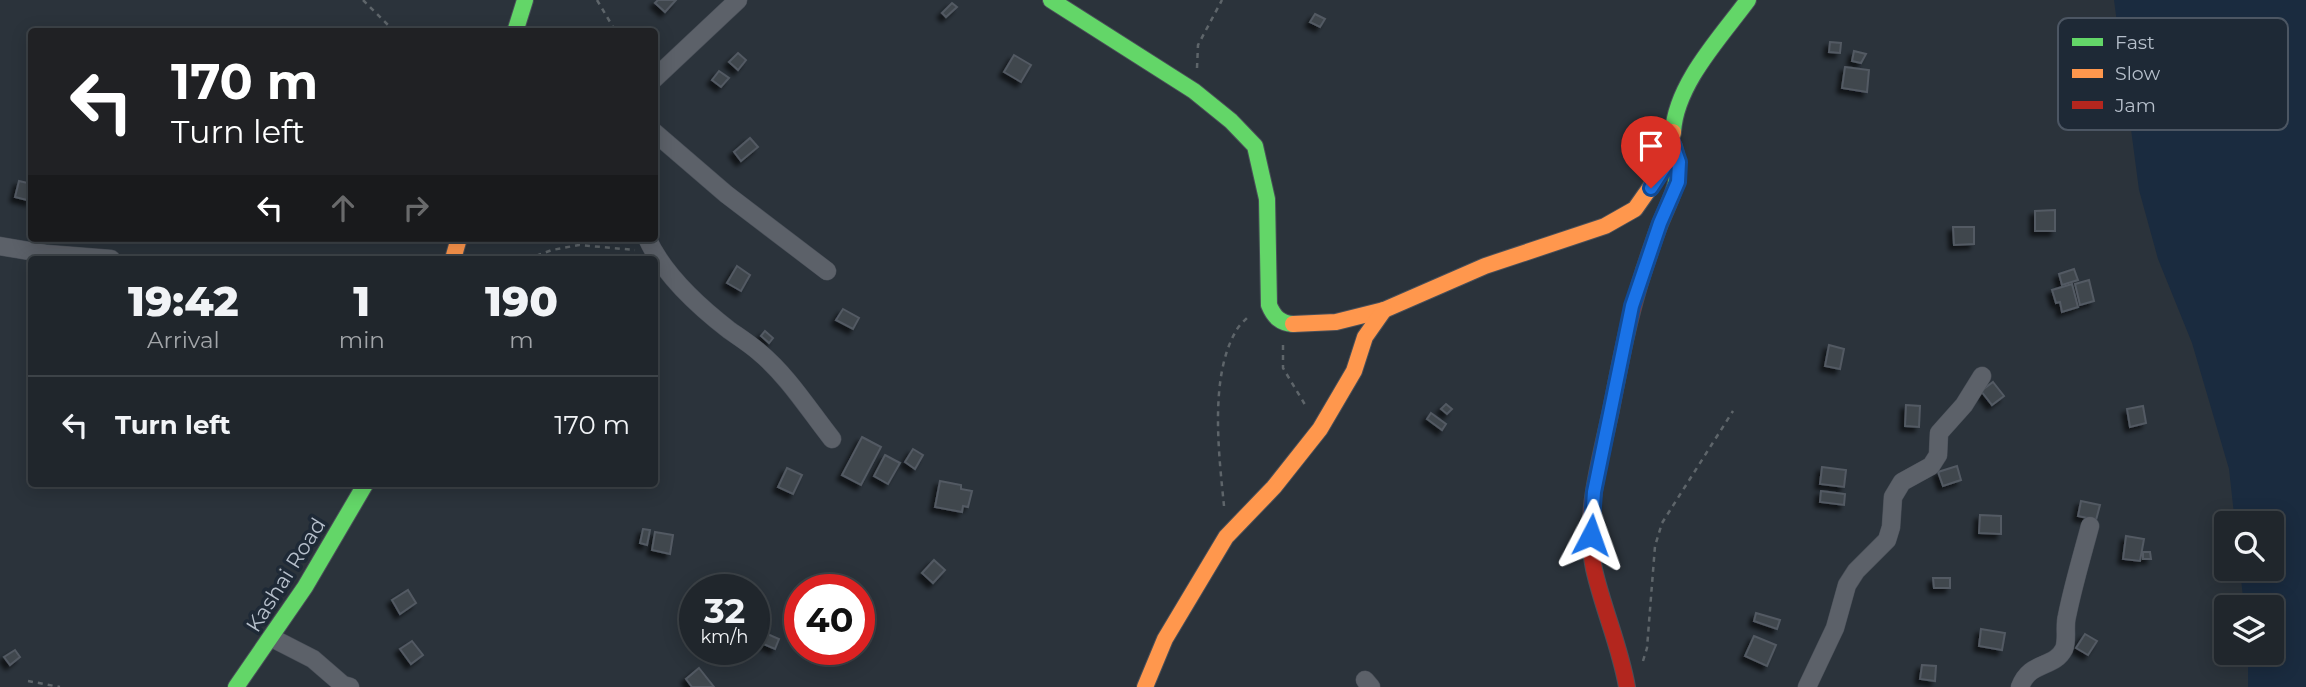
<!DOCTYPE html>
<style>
:root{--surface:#20262c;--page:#282e34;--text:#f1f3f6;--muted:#a2a5a9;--line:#3d4348}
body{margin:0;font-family:Montserrat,sans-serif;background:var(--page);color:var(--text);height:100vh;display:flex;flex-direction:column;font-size:26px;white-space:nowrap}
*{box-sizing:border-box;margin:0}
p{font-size:23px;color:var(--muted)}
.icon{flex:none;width:38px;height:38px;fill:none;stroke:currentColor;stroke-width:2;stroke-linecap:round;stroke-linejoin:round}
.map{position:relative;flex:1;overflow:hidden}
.side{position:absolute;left:28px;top:256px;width:630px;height:231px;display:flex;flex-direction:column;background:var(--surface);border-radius:7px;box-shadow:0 4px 18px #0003,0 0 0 2px var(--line)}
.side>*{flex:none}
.hud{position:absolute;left:28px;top:28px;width:630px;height:214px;border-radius:7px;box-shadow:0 4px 18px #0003,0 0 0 2px var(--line);background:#202124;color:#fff;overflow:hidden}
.fabs{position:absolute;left:2214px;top:511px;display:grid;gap:14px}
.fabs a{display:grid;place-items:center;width:70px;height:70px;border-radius:7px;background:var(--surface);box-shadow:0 4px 18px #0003,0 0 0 2px var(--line);font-size:35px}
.speed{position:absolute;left:679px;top:574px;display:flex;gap:14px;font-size:35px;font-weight:700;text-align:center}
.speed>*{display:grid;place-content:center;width:91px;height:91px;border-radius:50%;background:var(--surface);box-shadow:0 4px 18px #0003,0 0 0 2px var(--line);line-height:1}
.speed small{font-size:18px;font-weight:400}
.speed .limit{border:10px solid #d22;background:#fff;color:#111}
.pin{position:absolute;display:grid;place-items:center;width:60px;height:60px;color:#fff;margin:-72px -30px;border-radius:50% 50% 50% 0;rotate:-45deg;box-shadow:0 0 7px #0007}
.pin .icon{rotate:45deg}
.me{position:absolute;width:77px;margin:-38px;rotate:4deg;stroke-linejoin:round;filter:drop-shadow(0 0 5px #0008)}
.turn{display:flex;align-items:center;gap:24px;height:147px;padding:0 28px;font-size:32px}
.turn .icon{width:91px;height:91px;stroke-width:2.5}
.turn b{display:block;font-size:49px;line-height:60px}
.lanes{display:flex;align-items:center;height:66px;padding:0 28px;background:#0003;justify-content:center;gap:35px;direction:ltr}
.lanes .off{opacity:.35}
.eta{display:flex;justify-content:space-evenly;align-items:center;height:119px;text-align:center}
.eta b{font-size:42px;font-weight:800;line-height:49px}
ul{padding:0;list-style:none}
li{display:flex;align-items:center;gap:21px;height:98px;padding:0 28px;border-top:2px solid var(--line)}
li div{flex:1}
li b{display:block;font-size:26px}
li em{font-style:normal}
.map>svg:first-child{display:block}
.water{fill:#1a2b3f}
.building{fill:#40474e;stroke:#535a63;stroke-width:2;filter:url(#shadow)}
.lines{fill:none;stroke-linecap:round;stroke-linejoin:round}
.street-casing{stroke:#494f58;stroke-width:19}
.fast-casing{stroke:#494f58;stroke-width:18}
.slow-casing{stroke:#494f58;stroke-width:18}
.jam-casing{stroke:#494f58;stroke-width:18}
.path{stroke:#5e656a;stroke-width:2.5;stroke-dasharray:5 5;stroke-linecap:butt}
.street{stroke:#5c6169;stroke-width:18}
.fast{stroke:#63d668;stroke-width:16}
.slow{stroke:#ff974d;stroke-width:16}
.jam{stroke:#b3261e;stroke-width:16}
.route-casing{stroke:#114b97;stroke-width:18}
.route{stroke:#1a73e8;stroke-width:12}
.labels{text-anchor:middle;stroke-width:7;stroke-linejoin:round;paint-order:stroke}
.street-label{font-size:21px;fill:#b6bfcb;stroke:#1e2936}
.key{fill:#1e2936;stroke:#4c5663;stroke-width:2}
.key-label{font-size:19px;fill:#b6bfcb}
</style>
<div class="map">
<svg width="2306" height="687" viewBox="0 0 2306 687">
<defs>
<filter id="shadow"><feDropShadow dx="-4.5" dy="4.5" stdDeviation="2" flood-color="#0009"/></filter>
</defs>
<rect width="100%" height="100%" fill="#2b333b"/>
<polygon class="water" points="2114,0 2306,0 2306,687 2248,687 2248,653 2272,653 2272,607 2244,607 2240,569 2272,569 2272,523 2235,523 2229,469 2192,343 2158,259 2139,190"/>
<g class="building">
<polygon points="658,0 676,0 665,12 655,3"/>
<polygon points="952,3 957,7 946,17 942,13"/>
<polygon points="1315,14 1325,19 1320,27 1310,22"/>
<polygon points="1830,42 1841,43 1840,53 1829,52"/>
<polygon points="1854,51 1866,54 1861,63 1852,61"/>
<polygon points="738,53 746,60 738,70 729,62"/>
<polygon points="1014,55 1031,65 1021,82 1004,72"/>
<polygon points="1845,67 1869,70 1867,92 1842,88"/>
<polygon points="719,71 729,78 721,87 712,80"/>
<polygon points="750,138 758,147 741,161 734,152"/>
<polygon points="19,181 32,184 31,201 15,197"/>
<polygon points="2055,210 2055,231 2035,231 2035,211"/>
<polygon points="1953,227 1974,227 1974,244 1954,245"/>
<polygon points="737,266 750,275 741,291 727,283"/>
<polygon points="2074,269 2078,280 2062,285 2059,274"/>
<polygon points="2089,280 2094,301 2080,305 2075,284"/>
<polygon points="2072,284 2078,307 2062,312 2060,302 2056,303 2052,290"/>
<polygon points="843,309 859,318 853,329 836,320"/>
<polygon points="765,331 773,338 769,343 761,336"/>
<polygon points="1829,345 1844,349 1840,369 1825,366"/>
<polygon points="1993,382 2004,396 1992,405 1981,391"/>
<polygon points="1446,404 1452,409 1447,414 1441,409"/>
<polygon points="1906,405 1920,406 1919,427 1905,426"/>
<polygon points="2143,406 2146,423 2130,427 2127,409"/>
<polygon points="1431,413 1446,424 1442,430 1427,419"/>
<polygon points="862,437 881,447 861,485 842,475"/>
<polygon points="913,449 923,455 915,469 905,462"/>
<polygon points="885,455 900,463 888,484 874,476"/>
<polygon points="1957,466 1961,480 1943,486 1938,472"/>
<polygon points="1822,467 1846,470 1844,487 1820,484"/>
<polygon points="787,468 802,475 793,494 778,487"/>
<polygon points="940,481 961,485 961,489 972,491 968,507 963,506 962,512 935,507"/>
<polygon points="1821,491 1845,494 1844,505 1820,502"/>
<polygon points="2081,501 2100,505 2096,520 2078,516"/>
<polygon points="1980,515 2001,516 2001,534 1979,533"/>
<polygon points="643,529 650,530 647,545 640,543"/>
<polygon points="655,532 673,535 670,554 652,550"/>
<polygon points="2126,536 2144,539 2140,561 2123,559"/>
<polygon points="2143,552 2150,552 2151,559 2143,559"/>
<polygon points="934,560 945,570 933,583 922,573"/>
<polygon points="1933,578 1950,578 1950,588 1934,588"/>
<polygon points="408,590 416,603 400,614 392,600"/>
<polygon points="1756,613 1780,620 1777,629 1754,621"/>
<polygon points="1981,629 2005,633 2002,650 1979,646"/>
<polygon points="765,633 779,639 775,649 761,643"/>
<polygon points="2085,634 2097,641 2088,655 2076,648"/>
<polygon points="1754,636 1776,645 1767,666 1745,656"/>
<polygon points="412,641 423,655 411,664 400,649"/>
<polygon points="15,650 20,657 10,665 4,657"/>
<polygon points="1922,665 1936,666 1935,681 1920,679"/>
<polygon points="699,668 714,687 692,687 686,679"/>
</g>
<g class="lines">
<defs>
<g id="street">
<polyline points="654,79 738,0"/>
<polyline points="654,132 726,194 827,271"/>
<path d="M647,238C663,274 698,306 729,330C739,337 750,344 759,352C788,376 809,410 832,439"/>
<polyline points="0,246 47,254 111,259"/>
<polyline points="272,638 313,659 343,685 350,687"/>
<polyline points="1365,680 1371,687"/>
<polyline points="1807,687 1835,628 1847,585 1856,571 1887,540 1891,527 1893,497 1902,482 1931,466 1938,455 1939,433 1964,405 1982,376"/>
<path d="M2020,687C2030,660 2054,669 2064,649C2068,639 2064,627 2067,616C2073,586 2082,556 2090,526"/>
</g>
<g id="fast">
<path d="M1051,0L1194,91L1231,121L1255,146L1267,199L1269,305C1274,317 1280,323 1293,324"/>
<polyline points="515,32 525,0"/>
<path d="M1673,132C1676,84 1720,38 1748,0"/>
<path d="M1644,270C1649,255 1654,239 1660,224C1672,194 1684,179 1674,146"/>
<polyline points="236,687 305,587 366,483"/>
</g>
<g id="slow">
<polyline points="453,259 459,238"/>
<polyline points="1293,324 1336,322 1384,310 1485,266 1605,226 1635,209 1666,165 1673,132"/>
<polyline points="1145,687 1165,639 1226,537 1274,487 1320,429 1354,371 1365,337 1384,310"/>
</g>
<path id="jam" d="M1627,687C1620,646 1603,609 1594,569C1583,517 1600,461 1611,410C1620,363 1629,316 1644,270"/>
</defs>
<use href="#street" class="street-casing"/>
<use href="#fast" class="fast-casing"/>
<use href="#slow" class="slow-casing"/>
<use href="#jam" class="jam-casing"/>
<g class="path">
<polyline points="363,0 389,26 399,32"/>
<polyline points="597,0 616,32"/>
<polyline points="1197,68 1198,45 1222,0"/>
<polyline points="527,259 552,250 579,245 635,250"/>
<polyline points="1283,345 1283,368 1307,408"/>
<path d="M1224,506C1219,455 1209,377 1236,331C1239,325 1245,320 1250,315"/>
<polyline points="1643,661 1647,648 1655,546 1662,523 1733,411"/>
<polyline points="28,681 60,687"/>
</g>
<use href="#street" class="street"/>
<use href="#fast" class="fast"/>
<use href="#slow" class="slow"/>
<use href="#jam" class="jam"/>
</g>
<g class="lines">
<defs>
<polyline id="route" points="1591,535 1594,492 1632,306 1660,223 1678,182 1679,162 1672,142 1666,165 1651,188"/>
</defs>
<use href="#route" class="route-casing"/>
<use href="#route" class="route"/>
</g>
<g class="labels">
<g class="street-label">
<text transform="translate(286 575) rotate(-58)" y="7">Kashai Road</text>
</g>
</g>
<rect x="2058" y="18" width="230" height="112" rx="10" class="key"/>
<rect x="2072" y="38" width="31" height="8" fill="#63d668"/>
<rect x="2072" y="69" width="31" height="9" fill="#ff974d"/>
<rect x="2072" y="101" width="31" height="8" fill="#b3261e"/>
<g class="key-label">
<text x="2115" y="49">Fast</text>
<text x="2115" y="80">Slow</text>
<text x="2115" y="112">Jam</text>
</g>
</svg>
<div class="fabs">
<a><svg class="icon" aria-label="search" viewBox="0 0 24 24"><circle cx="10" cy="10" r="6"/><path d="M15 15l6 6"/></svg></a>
<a><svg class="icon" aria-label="layers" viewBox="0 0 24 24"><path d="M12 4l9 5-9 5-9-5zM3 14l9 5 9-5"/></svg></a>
</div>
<div class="speed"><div>32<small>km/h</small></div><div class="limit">40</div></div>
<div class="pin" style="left:1651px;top:188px;background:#d93025"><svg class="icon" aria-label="arrive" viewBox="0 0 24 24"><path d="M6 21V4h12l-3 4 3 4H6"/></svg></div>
<svg class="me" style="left:1591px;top:535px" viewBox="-20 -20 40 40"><path d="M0-17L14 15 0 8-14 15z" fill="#1a73e8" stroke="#fff" stroke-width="4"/></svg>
<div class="hud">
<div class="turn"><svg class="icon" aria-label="left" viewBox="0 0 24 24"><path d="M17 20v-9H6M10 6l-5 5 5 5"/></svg><div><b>170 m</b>Turn left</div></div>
<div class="lanes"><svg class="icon" aria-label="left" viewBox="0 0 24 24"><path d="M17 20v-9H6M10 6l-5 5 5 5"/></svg><svg class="icon off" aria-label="ahead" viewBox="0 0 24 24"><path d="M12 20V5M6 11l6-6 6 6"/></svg><svg class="icon off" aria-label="right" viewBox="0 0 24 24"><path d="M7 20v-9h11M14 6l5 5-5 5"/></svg></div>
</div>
<section class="side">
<div class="eta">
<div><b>19:42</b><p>Arrival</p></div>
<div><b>1</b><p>min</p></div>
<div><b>190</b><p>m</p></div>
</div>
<ul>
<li><svg class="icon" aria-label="left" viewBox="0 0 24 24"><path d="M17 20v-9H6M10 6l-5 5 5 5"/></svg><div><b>Turn left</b></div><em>170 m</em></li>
</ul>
</section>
</div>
